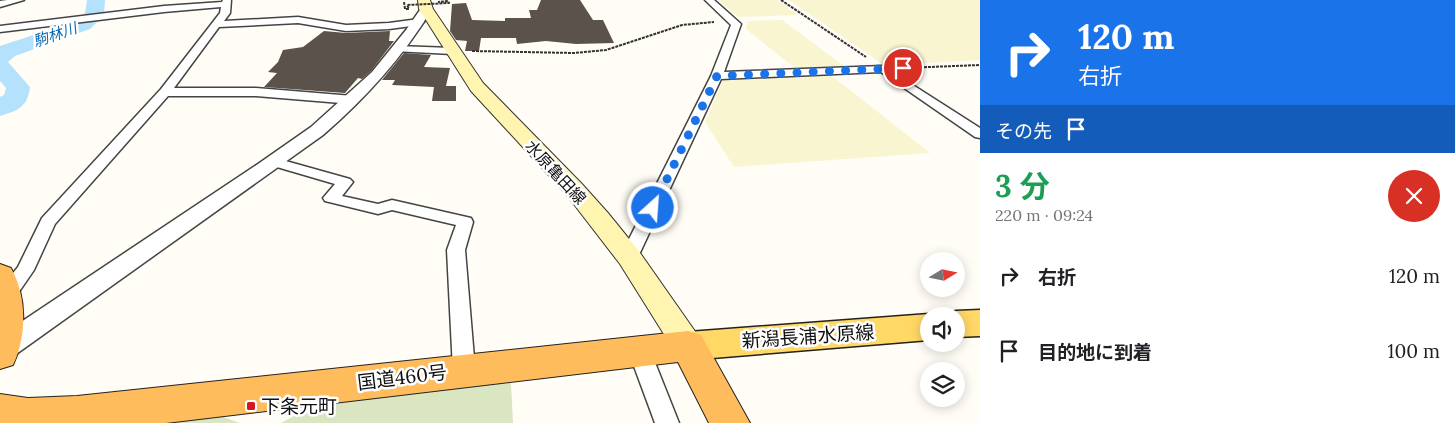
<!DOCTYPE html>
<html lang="ja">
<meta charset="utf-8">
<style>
:root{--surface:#fff;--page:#f6f6f6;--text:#202124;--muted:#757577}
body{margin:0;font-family:Lora,"Noto Sans JP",serif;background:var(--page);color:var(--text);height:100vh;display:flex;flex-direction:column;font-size:19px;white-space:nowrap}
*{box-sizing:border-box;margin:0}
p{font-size:16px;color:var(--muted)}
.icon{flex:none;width:28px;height:28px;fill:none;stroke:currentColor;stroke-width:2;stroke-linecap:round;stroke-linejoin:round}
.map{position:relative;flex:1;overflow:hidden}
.drawer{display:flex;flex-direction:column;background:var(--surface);width:475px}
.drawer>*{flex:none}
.hud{background:#1a73e8;color:#fff;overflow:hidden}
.needle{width:32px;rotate:80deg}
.tools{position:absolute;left:920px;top:252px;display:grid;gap:10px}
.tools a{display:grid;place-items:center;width:45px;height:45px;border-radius:50%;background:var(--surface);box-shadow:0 2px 12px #0003;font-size:25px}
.pin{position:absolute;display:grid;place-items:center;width:42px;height:42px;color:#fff;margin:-21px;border:2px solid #fff;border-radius:50%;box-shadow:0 1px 5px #0007}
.me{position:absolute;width:55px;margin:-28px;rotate:26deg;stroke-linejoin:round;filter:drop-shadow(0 0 4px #0008)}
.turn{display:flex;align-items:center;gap:18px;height:105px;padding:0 15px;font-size:22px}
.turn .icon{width:65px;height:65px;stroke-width:2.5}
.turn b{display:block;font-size:35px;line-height:42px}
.then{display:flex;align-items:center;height:48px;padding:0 15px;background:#0003;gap:10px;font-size:19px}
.round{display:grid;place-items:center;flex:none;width:52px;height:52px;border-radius:26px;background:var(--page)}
.head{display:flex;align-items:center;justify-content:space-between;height:85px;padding:0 15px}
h1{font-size:30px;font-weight:700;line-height:38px;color:#1e9e55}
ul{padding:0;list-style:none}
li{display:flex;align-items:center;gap:15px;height:75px;padding:0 15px}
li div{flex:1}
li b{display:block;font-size:19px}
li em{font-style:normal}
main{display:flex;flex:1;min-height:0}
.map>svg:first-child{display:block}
.farmland{fill:#f9f5d1}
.cemetery{fill:#dae6c1}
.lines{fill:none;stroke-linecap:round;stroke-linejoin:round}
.river{fill:#b4e2fc;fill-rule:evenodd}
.building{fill:#5b524c}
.minor-casing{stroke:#444;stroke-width:3}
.tertiary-casing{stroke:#444;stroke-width:3}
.secondary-casing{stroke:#333;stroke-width:2}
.primary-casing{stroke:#222;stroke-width:3}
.trunk-casing{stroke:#222;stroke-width:2}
.path{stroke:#333;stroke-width:2;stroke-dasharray:3 1;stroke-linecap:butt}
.minor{fill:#fff;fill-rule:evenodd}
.tertiary{fill:#fff;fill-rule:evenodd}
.secondary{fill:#fff5b0;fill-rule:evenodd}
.primary{fill:#ffd865;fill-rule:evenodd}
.trunk{fill:#ffbc5c;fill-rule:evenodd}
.path-bridge{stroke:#333;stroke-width:2;stroke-dasharray:3 1;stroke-linecap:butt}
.route{stroke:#1a73e8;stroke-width:9;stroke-dasharray:0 16.2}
.poi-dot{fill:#d11924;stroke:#fff;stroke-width:2}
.labels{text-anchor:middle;stroke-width:5;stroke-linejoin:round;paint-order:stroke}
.far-water-label{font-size:15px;font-style:italic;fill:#0b6bb2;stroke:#fff}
.street-label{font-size:16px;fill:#111;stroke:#fff}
.near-street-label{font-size:19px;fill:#111;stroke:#fff}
.near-poi-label{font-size:19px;fill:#111;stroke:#fff;text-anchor:start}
</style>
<main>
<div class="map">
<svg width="980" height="423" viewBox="0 0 980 423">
<rect width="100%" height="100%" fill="#fffdf5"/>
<g class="farmland">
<polygon points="718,0 777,0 798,15 738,17"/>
<polygon points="789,0 980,0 980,60 884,65"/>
<polygon points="782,20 847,68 796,69 746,29 748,21"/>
<polygon points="831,75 930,153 734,167 705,122 723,80"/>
</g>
<g class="cemetery">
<polygon points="511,383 513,423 281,423 318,403 445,388"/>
<polygon points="220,416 240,423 175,423"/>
</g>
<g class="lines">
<path class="river" d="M87,0H105L104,15L90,29L15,56L8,62L30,87C28,106 18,111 0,116V97L4,95L6,88L0,81V46L76,21L85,13Z"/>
</g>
<g class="building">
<polygon points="541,0 580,0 593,20 603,20 614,43 576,44 546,41 517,44 516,38 481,38 479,51 465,51 467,41 456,40 450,31 452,4 466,3 472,20 505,21 505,18 531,18 529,10 537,10"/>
<polygon points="324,31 346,33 390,31 389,41 394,41 371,71 362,79 358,78 345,93 264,87 277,73 268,72 278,62 283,50 303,47"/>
<polygon points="404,53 431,55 424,67 450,68 446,86 456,86 456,101 432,101 434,87 392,85 395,80 382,80"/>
</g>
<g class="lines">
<defs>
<g id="minor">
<polygon points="7,0 24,0 0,7 0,1"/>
<polygon points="223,0 231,0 230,13 224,21 298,17 346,25 389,23 419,19 424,22 419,25 389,29 346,31 298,23 219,27 174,88 256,88 353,96 359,100 353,104 256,96 168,96 55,224 34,270 12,302 5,304 0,303 0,289 18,267 42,218 161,89 220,13 221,7 164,12 0,32 0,26 164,6 222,2"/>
<polygon points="705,0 714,0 741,24 724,72 883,66 980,128 980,138 975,137 881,72 721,79 638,257 635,261 629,263 623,261 620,257 711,76 731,25"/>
<polygon points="397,46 452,48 457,51 452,54 393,51 392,49"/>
<polygon points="275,158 350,179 353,182 342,196 378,204 392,200 471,218 473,222 465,250 475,370 472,377 464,380 456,377 453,370 447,250 456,225 392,210 378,214 325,201 323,198 335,184 270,165 268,162 270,159"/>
<polygon points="639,341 647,344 650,350 679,423 655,423 628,350 631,344"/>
</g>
<path id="tertiary" d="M426,5L432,9C402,58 366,98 323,135L12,357L0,360V336L258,164L311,127L372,72L406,30L422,7Z"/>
<polygon id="secondary" points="418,0 430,0 433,9 483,83 582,184 608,213 638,250 699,337 703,346 699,355 688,359 677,355 620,264 566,194 471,91 419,9"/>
<g id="primary">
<polygon points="980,310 980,336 956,337 956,316 944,316 956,311"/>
<polygon points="929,314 937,316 929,316 929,340 688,360 676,356 671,346 676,336 688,332"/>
</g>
<g id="trunk">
<path d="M0,264L11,268C27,296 27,336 13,365L0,369Z"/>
<polygon points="688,331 701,335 750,423 709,423 678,362 166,423 0,423 0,394 28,398 77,396"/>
</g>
</defs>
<use href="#minor" class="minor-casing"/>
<use href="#tertiary" class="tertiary-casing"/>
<use href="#secondary" class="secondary-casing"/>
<use href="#primary" class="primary-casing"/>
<use href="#trunk" class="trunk-casing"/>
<g class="path">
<polyline points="781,0 866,57"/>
<polyline points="472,51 574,53 606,50 682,25 714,22"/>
<polyline points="904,68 980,65"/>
</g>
<use href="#minor" class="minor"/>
<use href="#tertiary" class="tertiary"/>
<use href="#secondary" class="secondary"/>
<use href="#primary" class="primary"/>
<use href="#trunk" class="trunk"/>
<polyline class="path-bridge" points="404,2 405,9 409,9 407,5 449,3 448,1 438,2"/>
</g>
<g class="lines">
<polyline class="route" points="653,208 717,76 903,68"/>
</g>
<rect class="poi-dot" x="246" y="401" width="10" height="10" rx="2.5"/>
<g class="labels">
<g class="far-water-label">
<text transform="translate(55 35) rotate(-19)" y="5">駒林川</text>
</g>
<g class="street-label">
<text transform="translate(556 172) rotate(47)" y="6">水原亀田線</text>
</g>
<g class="near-street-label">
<text transform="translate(808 336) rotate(-4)" y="7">新潟長浦水原線</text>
<text transform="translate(402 377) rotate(-7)" y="7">国道460号</text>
</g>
<g class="near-poi-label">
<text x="261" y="413">下条元町</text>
</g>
</g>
</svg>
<div class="tools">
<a><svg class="needle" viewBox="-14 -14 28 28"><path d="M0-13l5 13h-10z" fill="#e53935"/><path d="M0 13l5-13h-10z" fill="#757577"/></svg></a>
<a><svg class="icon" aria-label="sound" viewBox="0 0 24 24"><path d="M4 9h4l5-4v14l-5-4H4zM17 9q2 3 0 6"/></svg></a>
<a><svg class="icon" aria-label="layers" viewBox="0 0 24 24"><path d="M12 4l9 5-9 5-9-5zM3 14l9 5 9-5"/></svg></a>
</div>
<div class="pin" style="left:903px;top:68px;background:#d93025"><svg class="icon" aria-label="arrive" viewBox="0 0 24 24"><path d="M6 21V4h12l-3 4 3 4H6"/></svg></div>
<svg class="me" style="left:653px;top:208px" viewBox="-20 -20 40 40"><circle r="17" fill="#1a73e8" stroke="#fff" stroke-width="3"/><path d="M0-11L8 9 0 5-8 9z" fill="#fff"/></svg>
</div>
<section class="drawer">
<div class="hud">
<div class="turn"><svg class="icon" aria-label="right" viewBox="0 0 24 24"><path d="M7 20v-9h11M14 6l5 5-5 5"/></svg><div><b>120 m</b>右折</div></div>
<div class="then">その先<svg class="icon" aria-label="arrive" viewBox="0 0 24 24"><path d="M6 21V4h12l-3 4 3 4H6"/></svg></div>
</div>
<div class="head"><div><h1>3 分</h1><p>220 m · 09:24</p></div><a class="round" style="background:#d93025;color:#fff"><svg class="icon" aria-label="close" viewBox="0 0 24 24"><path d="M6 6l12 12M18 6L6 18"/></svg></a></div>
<ul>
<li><svg class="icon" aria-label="right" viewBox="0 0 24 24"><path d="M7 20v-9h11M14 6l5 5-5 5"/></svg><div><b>右折</b></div><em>120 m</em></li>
<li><svg class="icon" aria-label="arrive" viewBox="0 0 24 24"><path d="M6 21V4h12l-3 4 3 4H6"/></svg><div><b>目的地に到着</b></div><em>100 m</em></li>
</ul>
</section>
</main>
